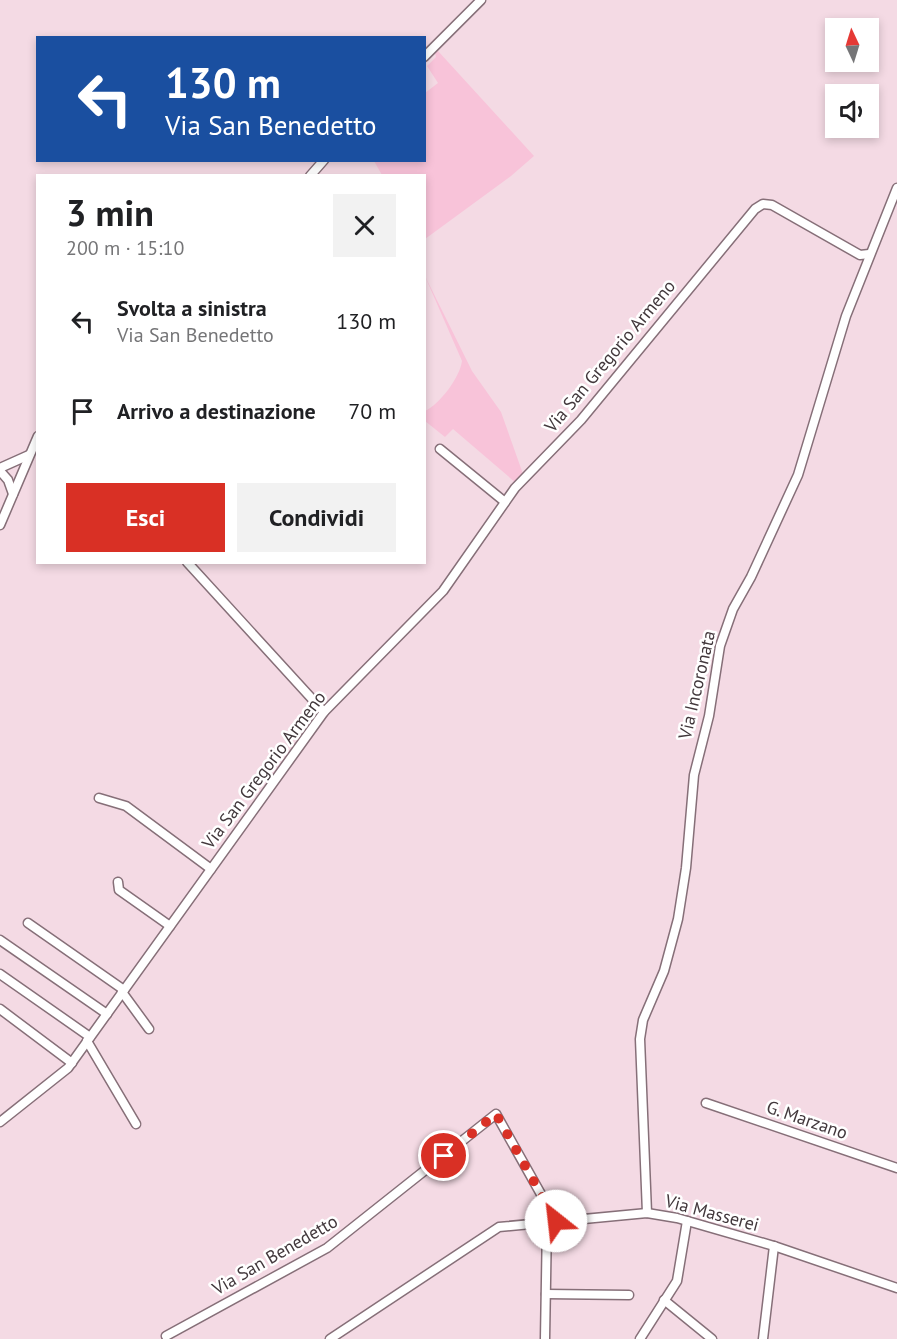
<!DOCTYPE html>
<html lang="it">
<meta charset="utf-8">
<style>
:root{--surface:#fff;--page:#f2f2f2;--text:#202124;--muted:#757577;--accent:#d93025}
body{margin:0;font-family:"PT Sans",sans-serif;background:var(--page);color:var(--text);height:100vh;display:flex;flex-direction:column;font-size:22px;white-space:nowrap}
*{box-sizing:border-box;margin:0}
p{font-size:20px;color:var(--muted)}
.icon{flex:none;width:33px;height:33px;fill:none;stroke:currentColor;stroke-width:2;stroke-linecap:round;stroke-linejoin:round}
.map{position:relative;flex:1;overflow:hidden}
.sheet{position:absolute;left:36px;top:174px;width:390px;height:390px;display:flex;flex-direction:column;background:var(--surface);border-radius:0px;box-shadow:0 3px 9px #0003}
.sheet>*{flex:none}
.banner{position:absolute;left:36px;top:36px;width:390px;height:126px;border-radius:0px;box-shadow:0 3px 9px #0003;background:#1a4fa0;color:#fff;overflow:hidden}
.needle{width:39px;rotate:356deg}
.controls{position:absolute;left:825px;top:18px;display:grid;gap:12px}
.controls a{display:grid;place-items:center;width:54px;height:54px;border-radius:0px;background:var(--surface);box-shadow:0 3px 9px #0003;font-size:30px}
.pin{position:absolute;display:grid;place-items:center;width:51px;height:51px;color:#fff;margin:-26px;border:3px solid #fff;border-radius:50%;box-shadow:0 2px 6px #0007}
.me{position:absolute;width:66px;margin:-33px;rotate:331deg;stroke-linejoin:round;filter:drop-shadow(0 0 4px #0008)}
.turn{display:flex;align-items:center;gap:21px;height:126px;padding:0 30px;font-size:27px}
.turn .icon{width:78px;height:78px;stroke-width:2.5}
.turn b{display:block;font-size:42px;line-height:51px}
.round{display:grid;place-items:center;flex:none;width:63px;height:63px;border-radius:0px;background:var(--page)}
.head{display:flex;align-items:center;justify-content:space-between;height:102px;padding:0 30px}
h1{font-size:36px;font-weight:700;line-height:45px}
.action{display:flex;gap:12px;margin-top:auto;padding:12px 30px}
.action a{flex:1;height:69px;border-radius:0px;background:var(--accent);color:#fff;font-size:24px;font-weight:700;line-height:69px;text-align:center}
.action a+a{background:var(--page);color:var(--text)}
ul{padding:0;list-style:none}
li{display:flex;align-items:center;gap:18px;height:90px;padding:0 30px}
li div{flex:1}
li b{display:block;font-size:22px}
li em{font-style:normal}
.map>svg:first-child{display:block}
.green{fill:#f8c3d9}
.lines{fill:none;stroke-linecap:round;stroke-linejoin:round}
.minor-casing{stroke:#866f78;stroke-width:11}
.minor{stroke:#fff;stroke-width:8}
.route{stroke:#d93025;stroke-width:10;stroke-dasharray:0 18}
.labels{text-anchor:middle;stroke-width:5;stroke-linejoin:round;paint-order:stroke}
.street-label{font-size:18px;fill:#42383c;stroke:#fff}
</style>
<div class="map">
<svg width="897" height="1339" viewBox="0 0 897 1339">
<rect width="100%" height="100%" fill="#f4dae4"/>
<g class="green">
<polygon points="438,51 534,156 511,176 425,239 424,176 382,175 374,161 424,160 425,93 438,83 427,66 436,57 435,53"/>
<path d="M424,274L472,371L501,412L523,474L516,483L453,429L445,437L425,421V411C440,404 460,377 462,361Z"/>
</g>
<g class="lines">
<defs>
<g id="minor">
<polyline points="424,57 481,0"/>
<polyline points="310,176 324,160"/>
<polyline points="440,449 505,502"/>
<polyline points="0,468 29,455"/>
<polyline points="0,471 8,480 13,494"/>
<polyline points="0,525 38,436"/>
<polyline points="187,562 324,712"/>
<polyline points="99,798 126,806 211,869"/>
<polyline points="118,882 119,890 170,926"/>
<polyline points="28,923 124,990"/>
<polyline points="0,940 107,1014"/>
<polyline points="0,974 90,1037"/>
<polyline points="122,992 149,1029"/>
<polyline points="0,1009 72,1063"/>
<polyline points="87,1041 136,1124"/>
<polyline points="706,1103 897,1168"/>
<polyline points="0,1122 68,1068 324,712 443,591 515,488 581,420 755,209 763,204 772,205 860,255 869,254"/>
<polyline points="647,1213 640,1039 643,1020 664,971 678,919 686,868 694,775 709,716 720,646 733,609 751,577 798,475 846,316 897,188"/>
<polyline points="546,1294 629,1295"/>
<polyline points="664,1300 712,1339"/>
<polyline points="166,1336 327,1248 496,1114 556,1221"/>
<polyline points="330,1339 499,1227 647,1213 677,1218 774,1246 897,1288"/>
<polyline points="545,1339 547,1222"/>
<polyline points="640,1339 677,1281 687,1221"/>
<polyline points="763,1339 774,1246"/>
</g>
</defs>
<use href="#minor" class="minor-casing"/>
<use href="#minor" class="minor"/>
</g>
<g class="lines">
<polyline class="route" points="444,1156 496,1114 556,1221"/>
</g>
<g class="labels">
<g class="street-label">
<text transform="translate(610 356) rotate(-50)" y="6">Via San Gregorio Armeno</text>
<text transform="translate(697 685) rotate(-77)" y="6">Via Incoronata</text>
<text transform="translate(264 770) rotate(-53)" y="6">Via San Gregorio Armeno</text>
<text transform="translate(807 1120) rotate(19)" y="6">G. Marzano</text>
<text transform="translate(712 1213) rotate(15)" y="6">Via Masserei</text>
<text transform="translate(275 1255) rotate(-30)" y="6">Via San Benedetto</text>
</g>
</g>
</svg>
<div class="controls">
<a><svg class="needle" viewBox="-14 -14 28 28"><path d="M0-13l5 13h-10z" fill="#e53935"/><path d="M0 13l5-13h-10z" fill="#757577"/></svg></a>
<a><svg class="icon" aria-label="sound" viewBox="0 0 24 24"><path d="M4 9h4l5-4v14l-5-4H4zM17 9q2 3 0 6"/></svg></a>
</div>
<div class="pin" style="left:444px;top:1156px;background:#d93025"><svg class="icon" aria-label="arrive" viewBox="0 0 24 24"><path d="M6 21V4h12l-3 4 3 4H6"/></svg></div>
<svg class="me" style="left:556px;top:1221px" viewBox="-20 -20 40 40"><circle r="19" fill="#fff"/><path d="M0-13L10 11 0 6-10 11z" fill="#d93025"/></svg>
<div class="banner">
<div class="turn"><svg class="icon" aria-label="left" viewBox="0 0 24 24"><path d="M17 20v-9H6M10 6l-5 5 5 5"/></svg><div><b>130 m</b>Via San Benedetto</div></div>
</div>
<section class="sheet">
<div class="head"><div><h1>3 min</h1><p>200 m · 15:10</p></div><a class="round"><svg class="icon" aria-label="close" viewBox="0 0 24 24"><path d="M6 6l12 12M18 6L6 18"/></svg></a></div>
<ul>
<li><svg class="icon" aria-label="left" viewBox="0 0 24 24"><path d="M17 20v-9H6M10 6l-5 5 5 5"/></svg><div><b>Svolta a sinistra</b><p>Via San Benedetto</p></div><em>130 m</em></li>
<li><svg class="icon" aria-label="arrive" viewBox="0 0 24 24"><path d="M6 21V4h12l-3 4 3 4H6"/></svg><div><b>Arrivo a destinazione</b></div><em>70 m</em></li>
</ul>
<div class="action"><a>Esci</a><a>Condividi</a></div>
</section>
</div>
